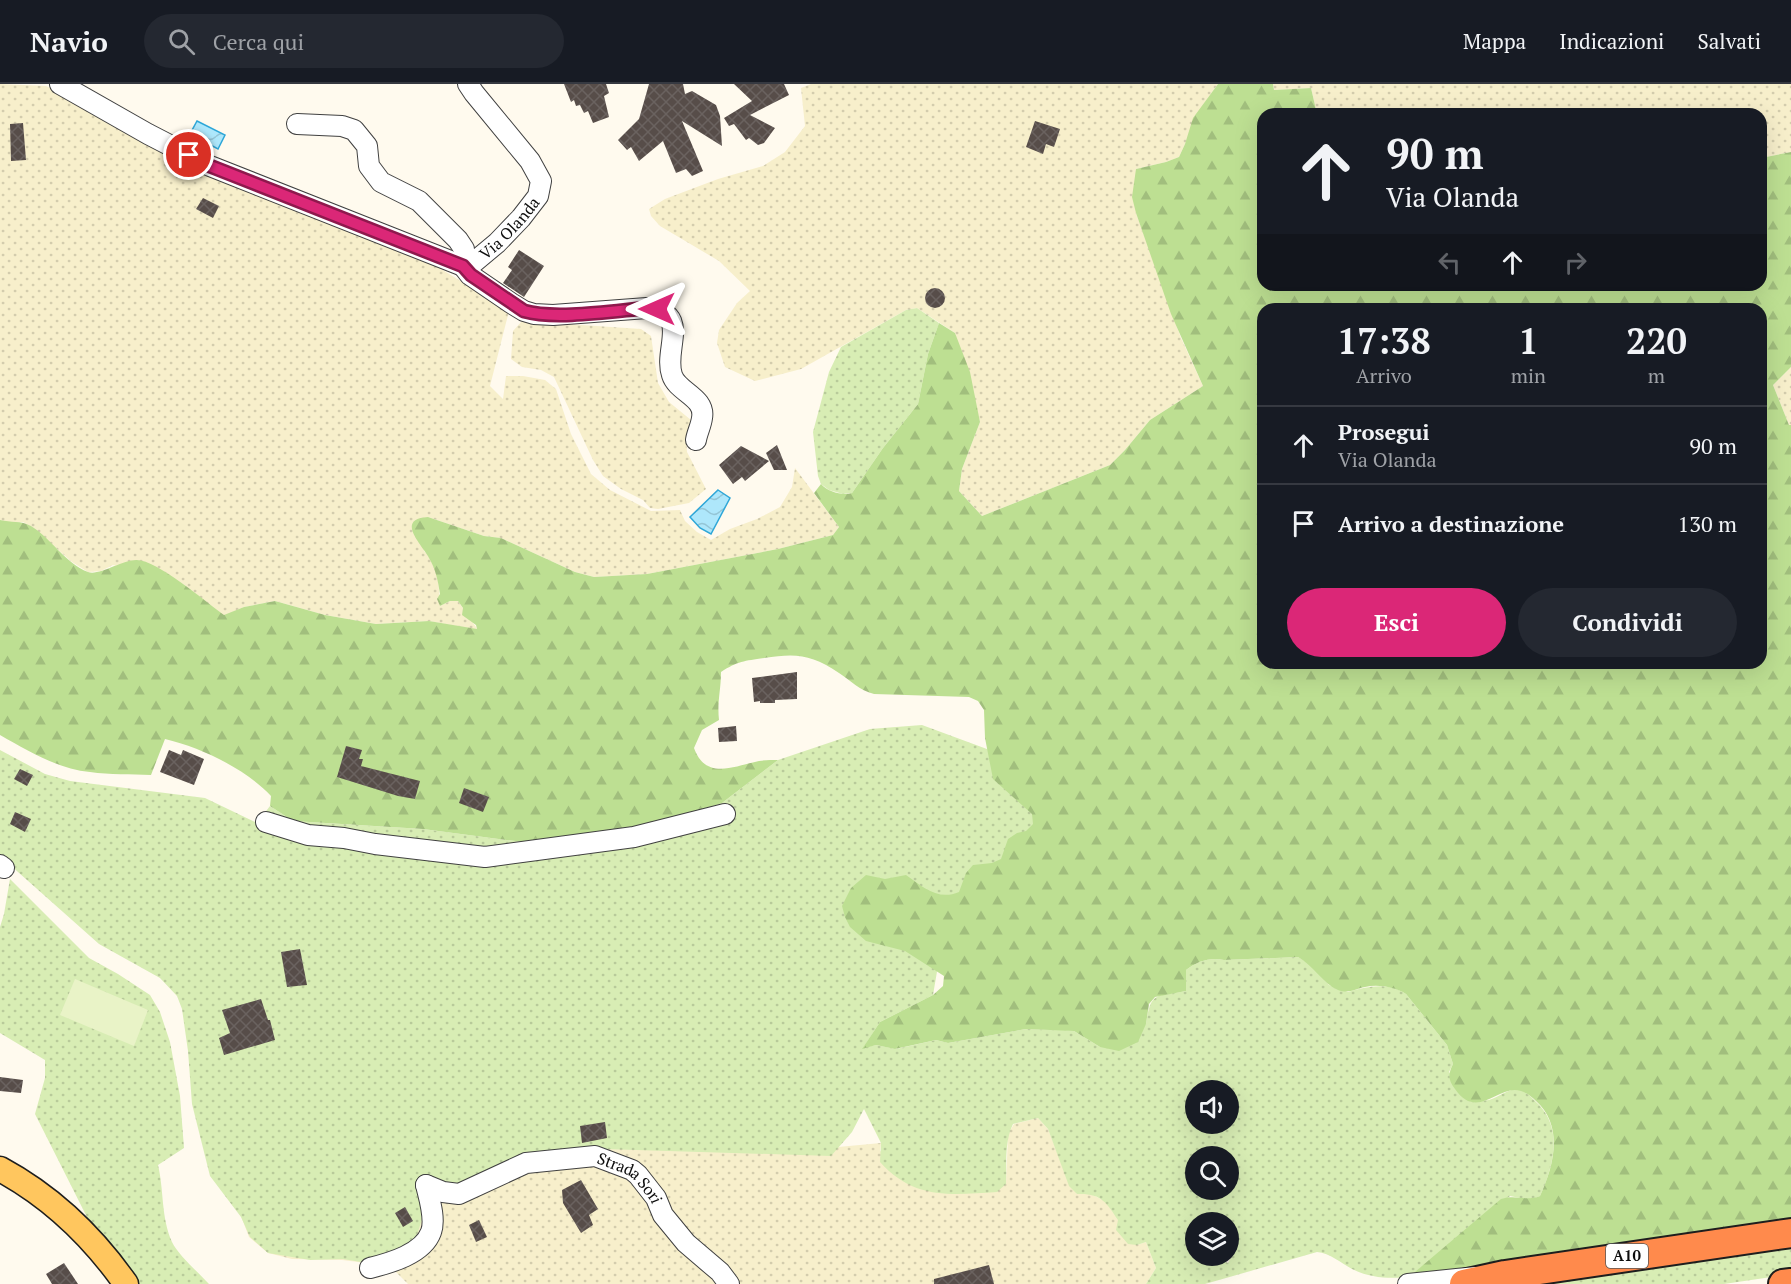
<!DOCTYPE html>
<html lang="it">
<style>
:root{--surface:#171b24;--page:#242831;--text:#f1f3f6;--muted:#9ea1a6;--line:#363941;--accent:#db2777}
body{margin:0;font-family:"PT Serif",serif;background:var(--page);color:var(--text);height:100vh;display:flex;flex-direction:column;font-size:22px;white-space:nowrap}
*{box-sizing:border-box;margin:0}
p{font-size:20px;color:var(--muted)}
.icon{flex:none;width:33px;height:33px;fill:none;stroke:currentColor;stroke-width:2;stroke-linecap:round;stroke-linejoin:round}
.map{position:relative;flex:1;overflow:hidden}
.drawer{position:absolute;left:1257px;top:219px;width:510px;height:366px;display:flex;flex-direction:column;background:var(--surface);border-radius:18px;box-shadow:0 6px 24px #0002}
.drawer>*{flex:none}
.hud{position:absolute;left:1257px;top:24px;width:510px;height:183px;border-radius:18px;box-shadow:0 6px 24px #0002;background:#171b24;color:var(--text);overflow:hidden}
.fabs{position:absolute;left:1185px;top:996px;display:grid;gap:12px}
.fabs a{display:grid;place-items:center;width:54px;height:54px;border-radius:50%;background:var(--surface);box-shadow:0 6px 24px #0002;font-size:30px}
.pin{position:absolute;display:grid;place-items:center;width:51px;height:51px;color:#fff;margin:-26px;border:3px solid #fff;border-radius:50%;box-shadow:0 2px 6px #0007}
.me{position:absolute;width:66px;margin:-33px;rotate:270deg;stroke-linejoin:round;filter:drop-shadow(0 0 4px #0008)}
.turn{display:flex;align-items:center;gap:21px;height:126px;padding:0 30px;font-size:27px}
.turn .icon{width:78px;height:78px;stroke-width:2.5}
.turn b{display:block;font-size:42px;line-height:51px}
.lanes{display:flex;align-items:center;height:57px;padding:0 30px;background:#0003;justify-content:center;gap:30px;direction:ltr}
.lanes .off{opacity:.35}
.eta{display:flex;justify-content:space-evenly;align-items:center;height:102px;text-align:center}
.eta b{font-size:36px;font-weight:700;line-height:42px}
.button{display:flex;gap:12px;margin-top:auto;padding:12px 30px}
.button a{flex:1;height:69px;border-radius:36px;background:var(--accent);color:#fff;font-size:24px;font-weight:700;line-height:69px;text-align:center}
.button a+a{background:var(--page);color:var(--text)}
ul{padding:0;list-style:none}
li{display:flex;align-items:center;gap:18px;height:78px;padding:0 30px;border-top:2px solid var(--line)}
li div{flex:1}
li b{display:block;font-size:22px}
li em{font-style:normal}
header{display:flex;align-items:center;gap:36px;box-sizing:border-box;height:84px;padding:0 30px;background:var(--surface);border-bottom:2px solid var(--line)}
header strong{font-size:28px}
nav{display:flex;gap:33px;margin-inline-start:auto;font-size:21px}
.search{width:420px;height:54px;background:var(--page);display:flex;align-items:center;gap:15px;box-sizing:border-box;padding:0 21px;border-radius:33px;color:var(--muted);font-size:22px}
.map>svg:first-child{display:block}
.farmland{fill:url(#farmland-dots)}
.grass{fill:url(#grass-dots);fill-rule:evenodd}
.forest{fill:url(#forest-firs);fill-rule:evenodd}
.pitch{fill:#e9f3c7}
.plaza{fill:#f0e8dc}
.water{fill:url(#water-waves);stroke:#2fa7d8;stroke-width:1.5}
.building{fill:url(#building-cross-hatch)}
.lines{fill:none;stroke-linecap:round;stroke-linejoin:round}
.minor-casing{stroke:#404040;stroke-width:22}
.major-casing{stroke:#1e1e1e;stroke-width:27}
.highway-casing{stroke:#1e1e1e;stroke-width:32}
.minor{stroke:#fff;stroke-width:20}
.major{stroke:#ffc65e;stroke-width:24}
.highway{stroke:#ff8a4c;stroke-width:28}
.route-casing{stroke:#8e194d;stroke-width:15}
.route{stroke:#db2777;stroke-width:10}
.labels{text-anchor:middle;stroke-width:6;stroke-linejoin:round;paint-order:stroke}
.shield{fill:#fff;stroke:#565656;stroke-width:1.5}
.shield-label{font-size:15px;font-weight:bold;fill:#0d0d0d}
.street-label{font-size:16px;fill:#0d0d0d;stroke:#fff}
</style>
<header>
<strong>Navio</strong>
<div class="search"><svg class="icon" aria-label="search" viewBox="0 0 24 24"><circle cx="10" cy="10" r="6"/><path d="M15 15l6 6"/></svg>Cerca qui</div>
<nav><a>Mappa</a><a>Indicazioni</a><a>Salvati</a></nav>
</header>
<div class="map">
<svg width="1791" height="1200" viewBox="0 0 1791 1200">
<defs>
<pattern id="farmland-dots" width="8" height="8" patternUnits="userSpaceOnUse" patternTransform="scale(1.5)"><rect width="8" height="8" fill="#f7efcb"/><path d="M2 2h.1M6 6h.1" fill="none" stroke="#d3ccad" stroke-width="1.8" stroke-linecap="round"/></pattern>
<pattern id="grass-dots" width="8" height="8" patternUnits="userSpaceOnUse" patternTransform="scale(1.5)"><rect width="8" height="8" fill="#d8edb4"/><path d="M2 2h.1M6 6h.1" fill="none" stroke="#b8ca9a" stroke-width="1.8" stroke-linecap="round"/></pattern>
<pattern id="forest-firs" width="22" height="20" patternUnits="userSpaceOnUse" patternTransform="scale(1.5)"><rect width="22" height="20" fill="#bddf92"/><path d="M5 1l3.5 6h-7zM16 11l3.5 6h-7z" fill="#a1be7d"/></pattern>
<pattern id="water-waves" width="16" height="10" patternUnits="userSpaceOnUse" patternTransform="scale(1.5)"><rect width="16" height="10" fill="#aee7fb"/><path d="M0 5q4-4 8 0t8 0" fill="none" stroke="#94c5d6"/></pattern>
<pattern id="building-cross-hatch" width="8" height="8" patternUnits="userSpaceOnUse" patternTransform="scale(1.5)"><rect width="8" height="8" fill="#574d49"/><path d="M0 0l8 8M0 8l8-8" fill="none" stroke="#6a625f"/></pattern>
</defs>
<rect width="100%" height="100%" fill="#fffaee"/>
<g class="farmland">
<polygon points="0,0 46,2 433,180 509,227 490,302 503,315 506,292 523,292 545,296 556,305 571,350 591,390 610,406 651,427 680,426 685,437 697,448 711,456 730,445 757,435 780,423 792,403 795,384 839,443 833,451 778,465 647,490 594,493 575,488 501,454 484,452 428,433 424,467 428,471 438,491 440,522 450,517 458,517 478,546 429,537 376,540 325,531 275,517 244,523 224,532 183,500 113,481 101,487 88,488 72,478 32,443 23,438 8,439 0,436"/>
<polygon points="811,0 1218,0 1203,21 1179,73 1166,78 1136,85 1136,129 1181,254 1203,302 1150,336 1125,366 1110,381 982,432 959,407 962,385 980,338 955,249 917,224 906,226 801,285 755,297 725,283 717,259 719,246 737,219 750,207 719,177 660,142 651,132 649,125 665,115 718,95 763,82 785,68 805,42 801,4"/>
<polygon points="1273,0 1791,0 1791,68 1766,73 1761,80 1761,30 1317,30 1311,4 1274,6"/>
<polygon points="522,237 641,245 651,252 658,299 669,318 691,336 686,355 687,368 706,405 689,419 658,425 650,424 643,416 621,405 603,392 593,376 554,293 541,286 522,283 511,275 513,247"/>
<polygon points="1791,283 1791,341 1789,341 1773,301"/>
<polygon points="1038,1034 1048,1045 1064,1086 1077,1110 1091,1110 1105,1117 1137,1161 1146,1158 1156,1184 1146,1200 408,1200 396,1188 374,1180 342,1176 292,1175 268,1169 249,1153 241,1132 494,1066 838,1063 881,1059 880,1067 1006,1100 1008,1050 1014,1040"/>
</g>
<g class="grass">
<polygon points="917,224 939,239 928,270 918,320 883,364 852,409 843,410 829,406 821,400 818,392 813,348 829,288 841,263 906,226"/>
<path d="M922,641L1041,685L1046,702L1025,767L939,876L933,911L880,938L863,964L876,961L896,965L936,956L948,959L1026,945L1065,946L1074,947L1100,963L1146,940C1151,907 1155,913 1186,907V886C1198,877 1210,873 1224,876L1298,873L1308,879L1329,901L1348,908C1367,902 1389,898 1406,910L1447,961L1453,980L1449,988L1471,1018C1477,1017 1484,1017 1489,1016C1500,1013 1509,1003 1520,1006C1526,1008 1531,1013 1535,1017C1564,1042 1554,1081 1540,1112L1530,1116L1510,1112L1409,1193C1389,1195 1370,1194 1352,1185C1341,1179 1330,1169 1317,1168L1205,1200H1146L1156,1184L1146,1158L1137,1161L1128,1160L1116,1146L1118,1136C1106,1118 1101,1109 1077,1110L1069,1102L1048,1045L1038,1034L1013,1040C1004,1059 1007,1079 1006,1100L997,1108C951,1111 914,1116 880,1078L881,1059L864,1025L852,1048L831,1072L604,1065L549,1068L470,1098L421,1112L422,1135L417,1151L412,1159L384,1175L361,1178L343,1175L310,1176L268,1169L250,1153L241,1133L210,1092L192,1020L188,967L182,925L177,912L160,894L99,860L0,772V666L45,690L70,697L205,714L257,739L270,722L293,737L423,745L530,759L722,719L778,676L870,645ZM1196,1006H1228V1040H1196ZM1196,1072H1228V1106H1196ZM1196,1138H1228V1172H1196Z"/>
<path d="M10,795L89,874L118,890L150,911L160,928L170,958L180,1012L184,1064L158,1081C164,1106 161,1134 172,1158C178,1171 199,1189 209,1200H137L97,1153L35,1030L45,994V976L0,949V843L4,830Z"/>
<polygon points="1791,1160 1791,1190 1724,1200 1521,1200"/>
</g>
<path class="forest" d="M1218,0H1273L1274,6L1311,4L1317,30H1263V201H1761V80L1766,73L1791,68V283L1773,301L1789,341H1791V1136L1513,1175L1409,1193L1501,1115C1517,1110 1524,1118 1540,1112C1554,1082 1564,1042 1536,1017C1532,1013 1527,1009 1521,1007C1499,999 1478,1038 1455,1005C1448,996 1448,990 1453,980L1447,961L1406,910C1395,903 1378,900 1365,903C1355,905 1349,910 1338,906C1322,899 1314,882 1298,873L1224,876C1210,873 1198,877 1186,886V907L1155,913L1149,920L1146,940L1138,958L1119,967L1100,963L1074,947L1026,945L948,959L936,956L895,965L876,961L862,965L880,938L933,911L943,902L944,892L905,867L866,857L850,843L845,833L842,822L851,804L866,791L885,795L906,791C923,803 938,817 959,808L966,789L973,781L992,779L1001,775L1008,755L1017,749L1026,747L1033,740L1032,730L993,695L985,654L984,626L978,617L969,613L874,610C859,606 851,597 839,589C811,570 796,569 764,574C744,577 738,577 721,588C721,606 717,618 719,636L702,646L694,664C706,697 734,682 759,677C765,676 772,676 778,676L722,719L658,739L530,759L423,745L293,737L270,722L271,712C246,685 200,663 165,655L151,691C131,690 110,691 90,688C58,685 28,667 0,651V436C11,439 21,436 31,442C51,454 65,479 88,488C99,492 122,476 136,476C156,475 206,518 224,531L244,523L275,517L325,531L376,540L429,537L477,545L476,541L462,531L463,524L458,517H450L440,522L437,515L440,510C438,497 436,486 429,474C423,462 394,435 428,433L484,452L501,454L575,488L594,493L647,490L778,465L833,451L839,443L814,409L821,400C828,408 843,412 852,409L883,364L918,320L928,270L939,239L955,249L970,288L980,338L962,385L959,407L982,432L1110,381L1125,366L1150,336L1203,302L1171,230L1136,129L1132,113L1136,85L1166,78L1179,73L1185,60L1193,34ZM1263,225H1761V579H1263Z"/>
<polygon class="pitch" points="75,895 148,926 134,962 60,931"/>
<polygon class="plaza" points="1229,1155 1238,1161 1228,1179 1216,1172 1228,1172"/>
<g class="water">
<polygon points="197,37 225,51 218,65 190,50"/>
<polygon points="718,406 730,414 711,450 700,444 690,433"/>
</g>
<g class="building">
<polygon points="564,0 606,0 609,9 604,12 609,33 593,39 588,27 584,29 580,21 576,22 574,16 571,18"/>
<polygon points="649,0 683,0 685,10 692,7 716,21 720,32 722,62 682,37 703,87 692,92 686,85 676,89 663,57 639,77 631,63 627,66 618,56 639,35"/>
<polygon points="734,0 784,0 789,11 750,31 775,44 764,59 758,61 749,54 746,56 734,40 729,42 724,34 752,17"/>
<polygon points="1035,37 1060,45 1054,63 1046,60 1043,70 1026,63"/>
<polygon points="23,39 26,76 11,77 10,40"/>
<polygon points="203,114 219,122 213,134 196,125"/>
<polygon points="519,166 544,182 524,213 503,199 512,186 508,183"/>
<circle cx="935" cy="214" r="10"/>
<polygon points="777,361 787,386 774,386 766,369"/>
<polygon points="741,362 769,377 745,397 742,393 733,400 719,381"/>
<polygon points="797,588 797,615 775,616 775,619 760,619 760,617 754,618 752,594"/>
<polygon points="736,642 737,657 719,658 718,644"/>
<polygon points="346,662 362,666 359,675 363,675 361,682 420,697 415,715 398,712 337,693"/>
<polygon points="169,666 181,671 183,666 204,675 194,701 160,688"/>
<polygon points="20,685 33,691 27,702 14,695"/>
<polygon points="464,704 489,713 483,728 459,719"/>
<polygon points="15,728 31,735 25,748 10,740"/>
<polygon points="300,865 307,901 287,903 281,868"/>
<polygon points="261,915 268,936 270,936 275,956 224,971 219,954 230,949 222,926"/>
<polygon points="0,993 23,996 21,1009 0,1007"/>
<polygon points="605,1038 607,1054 582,1059 580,1042"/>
<polygon points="581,1096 598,1125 589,1131 593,1141 581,1149 563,1119 562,1106"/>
<polygon points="405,1123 413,1137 403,1143 395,1129"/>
<polygon points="479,1136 487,1153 476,1158 469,1141"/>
<polygon points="64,1179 78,1200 52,1200 46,1190"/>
<polygon points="989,1181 994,1200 934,1200 934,1195"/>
</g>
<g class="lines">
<defs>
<g id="minor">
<path id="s1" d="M60,0L148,50L210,82L463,182L473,179L497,159L521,134L538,112L541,97L530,77L474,9L468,0"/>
<path d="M297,40L342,42L354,46L367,62L369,82L381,98L419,117L458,156L464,165L463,182L470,191L511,219L524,227L534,230L553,231L647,224C692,229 663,265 672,291C677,308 706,313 702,334C701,342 697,349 696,356"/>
<polyline points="266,738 308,751 344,754 375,760 485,773 634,753 725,730"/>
<polyline points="0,781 4,784"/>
<path id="s2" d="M426,1101L443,1108L459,1110L526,1079L595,1072L632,1086L638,1091L656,1114L663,1131L686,1159L720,1188L729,1200"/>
<path d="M370,1184C390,1179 423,1170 431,1148C436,1135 429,1114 426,1101"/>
<polyline points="1408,1200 1476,1193"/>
</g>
<path id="major" d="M0,1085C50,1112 93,1153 126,1200"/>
<g id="highway">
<polyline points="1464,1200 1505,1191 1791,1149"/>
<polyline points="1783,1200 1791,1199"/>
</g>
</defs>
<use href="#minor" class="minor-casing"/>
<use href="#major" class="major-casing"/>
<use href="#highway" class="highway-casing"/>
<use href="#minor" class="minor"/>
<use href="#major" class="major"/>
<use href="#highway" class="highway"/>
</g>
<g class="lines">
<defs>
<path id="route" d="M189,71L210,82L463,182L471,191L524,227C555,236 613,227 647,224L657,225"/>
</defs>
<use href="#route" class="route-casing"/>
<use href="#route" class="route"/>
</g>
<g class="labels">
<rect class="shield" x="1606" y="1160" width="42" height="24" rx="4.5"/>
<g class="shield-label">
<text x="1627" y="1177">A10</text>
</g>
<g class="street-label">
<text dy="6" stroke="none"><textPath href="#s1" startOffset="504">Via Olanda</textPath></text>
<text dy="6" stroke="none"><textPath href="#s2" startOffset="220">Strada Sori</textPath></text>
</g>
</g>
</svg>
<div class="fabs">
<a><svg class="icon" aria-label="sound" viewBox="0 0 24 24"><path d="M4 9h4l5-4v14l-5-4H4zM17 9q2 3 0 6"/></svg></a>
<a><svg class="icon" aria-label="search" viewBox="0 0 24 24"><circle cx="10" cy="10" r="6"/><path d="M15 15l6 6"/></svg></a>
<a><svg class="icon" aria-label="layers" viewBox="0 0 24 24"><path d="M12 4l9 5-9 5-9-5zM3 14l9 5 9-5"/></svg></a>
</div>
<div class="pin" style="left:189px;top:71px;background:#d93025"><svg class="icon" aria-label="arrive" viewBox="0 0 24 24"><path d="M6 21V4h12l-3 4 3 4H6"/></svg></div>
<svg class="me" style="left:657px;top:225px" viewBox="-20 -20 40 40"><path d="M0-17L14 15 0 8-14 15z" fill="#db2777" stroke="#fff" stroke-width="4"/></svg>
<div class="hud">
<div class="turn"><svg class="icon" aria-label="ahead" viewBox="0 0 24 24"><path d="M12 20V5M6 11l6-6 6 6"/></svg><div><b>90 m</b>Via Olanda</div></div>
<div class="lanes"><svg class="icon off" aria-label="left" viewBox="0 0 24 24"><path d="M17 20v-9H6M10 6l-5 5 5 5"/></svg><svg class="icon" aria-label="ahead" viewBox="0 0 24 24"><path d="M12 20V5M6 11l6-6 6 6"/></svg><svg class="icon off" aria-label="right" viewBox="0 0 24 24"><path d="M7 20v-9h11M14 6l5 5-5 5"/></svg></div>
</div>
<section class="drawer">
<div class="eta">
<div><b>17:38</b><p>Arrivo</p></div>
<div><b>1</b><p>min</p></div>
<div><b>220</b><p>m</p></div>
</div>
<ul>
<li><svg class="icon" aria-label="ahead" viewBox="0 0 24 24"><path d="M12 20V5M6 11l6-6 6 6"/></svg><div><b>Prosegui</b><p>Via Olanda</p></div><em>90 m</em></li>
<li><svg class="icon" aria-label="arrive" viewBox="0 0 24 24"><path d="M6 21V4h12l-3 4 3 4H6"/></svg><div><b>Arrivo a destinazione</b></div><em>130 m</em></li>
</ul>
<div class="button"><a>Esci</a><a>Condividi</a></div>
</section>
</div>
